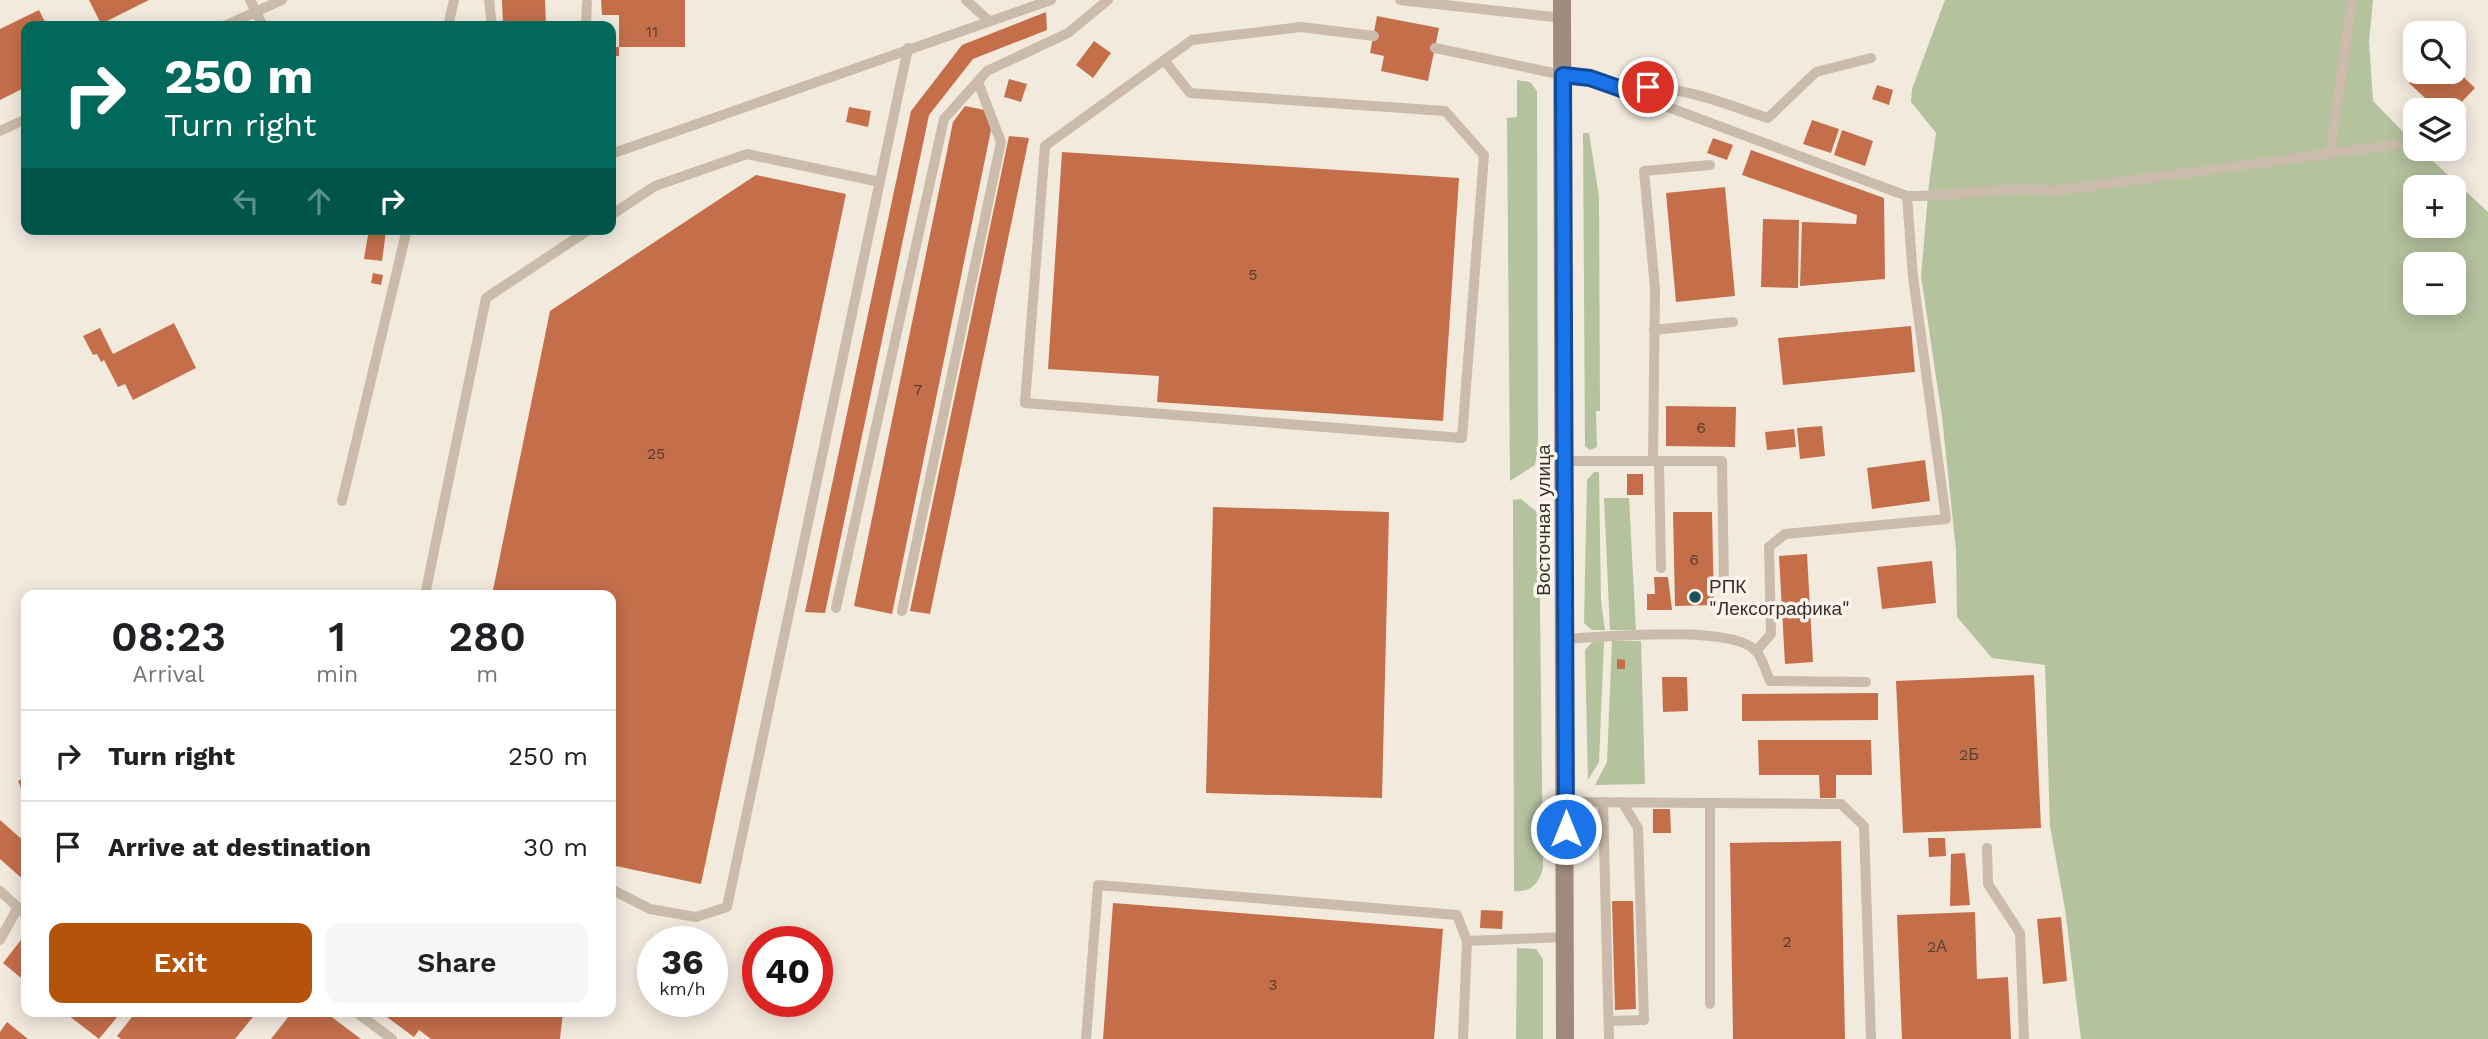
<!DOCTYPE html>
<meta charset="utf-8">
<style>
:root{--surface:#fff;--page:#f6f6f6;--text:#202124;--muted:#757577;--line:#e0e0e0;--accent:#b45309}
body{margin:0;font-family:"Work Sans",sans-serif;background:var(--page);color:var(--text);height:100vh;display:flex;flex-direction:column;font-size:26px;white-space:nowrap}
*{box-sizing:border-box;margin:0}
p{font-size:23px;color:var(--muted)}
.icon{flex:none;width:38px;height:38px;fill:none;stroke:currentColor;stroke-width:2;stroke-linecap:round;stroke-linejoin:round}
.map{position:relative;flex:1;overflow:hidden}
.details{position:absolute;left:21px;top:590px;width:595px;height:427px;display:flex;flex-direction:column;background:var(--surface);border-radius:14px;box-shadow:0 4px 18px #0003}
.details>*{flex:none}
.banner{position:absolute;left:21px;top:21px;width:595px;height:214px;border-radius:14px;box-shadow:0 4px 18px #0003;background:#00695c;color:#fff;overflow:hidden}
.tools{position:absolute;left:2403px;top:21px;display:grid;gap:14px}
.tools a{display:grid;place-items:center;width:63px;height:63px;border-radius:14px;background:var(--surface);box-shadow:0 4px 18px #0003;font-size:35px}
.speed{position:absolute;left:637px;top:926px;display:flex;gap:14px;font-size:35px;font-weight:700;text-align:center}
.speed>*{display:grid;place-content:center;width:91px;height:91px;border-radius:50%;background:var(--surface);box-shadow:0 4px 18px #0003;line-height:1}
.speed small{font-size:18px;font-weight:400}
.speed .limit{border:10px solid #d22;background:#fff;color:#111}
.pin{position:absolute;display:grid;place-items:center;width:60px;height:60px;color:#fff;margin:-30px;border:4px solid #fff;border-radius:50%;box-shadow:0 2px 7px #0007}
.me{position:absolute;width:77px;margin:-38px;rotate:0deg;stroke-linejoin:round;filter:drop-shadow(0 0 5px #0008)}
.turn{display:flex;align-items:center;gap:24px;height:147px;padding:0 28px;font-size:32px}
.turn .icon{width:91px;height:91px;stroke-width:2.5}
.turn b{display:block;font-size:49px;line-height:60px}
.lanes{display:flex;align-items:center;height:66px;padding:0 28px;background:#0003;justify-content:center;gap:35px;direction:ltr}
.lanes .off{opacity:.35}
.eta{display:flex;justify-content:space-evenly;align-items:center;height:119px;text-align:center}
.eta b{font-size:42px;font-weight:600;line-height:49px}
.action{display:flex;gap:14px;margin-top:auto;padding:14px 28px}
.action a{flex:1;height:80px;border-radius:14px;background:var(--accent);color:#fff;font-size:28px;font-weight:600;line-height:80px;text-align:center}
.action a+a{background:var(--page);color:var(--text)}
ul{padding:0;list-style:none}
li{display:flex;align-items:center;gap:21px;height:91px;padding:0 28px;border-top:2px solid var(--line)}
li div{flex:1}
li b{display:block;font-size:26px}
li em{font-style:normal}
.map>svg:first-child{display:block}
.green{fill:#b4c29e;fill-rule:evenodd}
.building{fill:#c56f4a}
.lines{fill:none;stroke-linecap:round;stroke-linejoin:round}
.lane{stroke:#cbbbaa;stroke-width:10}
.secondary{stroke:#9f8a7b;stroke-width:18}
.route-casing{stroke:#114b97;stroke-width:18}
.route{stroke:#1a73e8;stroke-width:12}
.poi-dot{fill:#1f535a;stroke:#faf4eb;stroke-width:2.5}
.labels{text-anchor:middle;stroke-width:7;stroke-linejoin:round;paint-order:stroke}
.number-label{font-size:16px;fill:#5b3f32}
.street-label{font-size:19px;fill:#382f2a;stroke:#faf4eb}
.poi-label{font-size:19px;fill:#382f2a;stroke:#faf4eb;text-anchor:start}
</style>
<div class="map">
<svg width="2488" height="1039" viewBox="0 0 2488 1039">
<rect width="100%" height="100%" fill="#f3eade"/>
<g class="green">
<path d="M1945,0H2373L2369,41L2373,101L2415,144V149H2420L2488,212V1039H2081L2065,909L2050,826L2045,665L1992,658L1957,617L1956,550L1942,417L1921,276L1929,183L1936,133L1911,102L1912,89ZM2415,187H2454V226H2415ZM2415,264H2454V303H2415Z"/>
<polygon points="1517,80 1530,82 1537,91 1538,451 1535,465 1510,481 1507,118 1517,117"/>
<polygon points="1583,133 1589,133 1599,197 1600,411 1596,411 1597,447 1590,450 1585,446"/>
<polygon points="1594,472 1599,472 1601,601 1605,630 1592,630 1584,623 1587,480"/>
<polygon points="1604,498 1629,498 1636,630 1610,630"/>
<path d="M1521,499L1536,511L1539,523L1543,868C1539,883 1531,893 1514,891L1513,500Z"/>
<polygon points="1593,641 1604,641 1599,762 1588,780 1585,650"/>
<polygon points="1612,641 1641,641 1645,784 1595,785 1607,762"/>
<polygon points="1517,948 1536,949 1543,959 1543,1039 1516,1039"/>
</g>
<g class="building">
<polygon points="89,0 149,0 101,24"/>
<polygon points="502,0 545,0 546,26 503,26"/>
<polygon points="601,0 685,0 685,47 619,47 619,15 602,15"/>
<polygon points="39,10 47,26 26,26 26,87 0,100 0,29"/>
<polygon points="1046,12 1047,30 973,59 929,115 825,613 805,612 911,111 962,45"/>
<polygon points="1377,16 1439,28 1428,81 1381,71 1384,56 1370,53"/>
<polygon points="1094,41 1111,53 1093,78 1076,65"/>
<rect x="611" y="47" width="8" height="9"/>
<polygon points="2454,68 2475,88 2454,110 2438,110 2409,83 2420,72 2454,72"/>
<polygon points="1009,79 1027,84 1021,102 1004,97"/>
<polygon points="1877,85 1893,90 1889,105 1872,99"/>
<polygon points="965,106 985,110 991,130 892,614 854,606 953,122"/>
<polygon points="849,107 871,111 868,127 846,122"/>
<polygon points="1812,120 1839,129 1831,153 1803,144"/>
<polygon points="1842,130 1873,141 1865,166 1834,155"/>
<polygon points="1009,136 1029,138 930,614 910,611"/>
<polygon points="1713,138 1733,145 1727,160 1707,153"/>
<polygon points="1751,150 1884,198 1885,279 1800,286 1802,222 1856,224 1857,215 1742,175"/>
<polygon points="1062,152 1459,178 1443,421 1157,402 1159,376 1048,369"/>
<polygon points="756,175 846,194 701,884 611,865 611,595 492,595 550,311"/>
<polygon points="1725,187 1735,296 1676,302 1666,193"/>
<polygon points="1763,219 1799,220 1798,288 1761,287"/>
<polygon points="369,229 386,231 382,261 364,259"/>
<polygon points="373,273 383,275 381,285 371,283"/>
<polygon points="174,323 196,368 133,400 125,384 118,387 104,360 101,362 97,354 93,355 83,336 100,328 113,354"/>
<polygon points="1911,326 1915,372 1783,385 1778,338"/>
<polygon points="1666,406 1736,407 1735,447 1666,446"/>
<polygon points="1822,426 1825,456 1800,459 1797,428"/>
<polygon points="1794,429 1796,447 1767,450 1765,432"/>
<polygon points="1925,460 1930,501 1872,509 1867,468"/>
<rect x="1627" y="474" width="16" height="21"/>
<polygon points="1213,507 1389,512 1382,798 1206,793"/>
<polygon points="1673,512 1712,512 1714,605 1675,606"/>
<polygon points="1807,554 1813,662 1785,664 1779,556"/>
<polygon points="1932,561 1936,603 1882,609 1877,567"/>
<polygon points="1654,577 1668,577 1672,610 1647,610 1647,594 1655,594"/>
<polygon points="1617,659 1625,660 1625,669 1617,669"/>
<polygon points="2034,675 2041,828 1903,833 1896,681"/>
<polygon points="1662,677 1687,677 1688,711 1663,712"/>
<polygon points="1878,693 1878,720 1742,721 1742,694"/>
<polygon points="1758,740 1871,740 1872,775 1836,775 1836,798 1820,798 1819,775 1759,775"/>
<polygon points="26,777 26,800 18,781"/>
<polygon points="1653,809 1670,809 1671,833 1653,833"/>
<polygon points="0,820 26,843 26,882 0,859"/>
<polygon points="1928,838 1945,838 1946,856 1929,857"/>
<polygon points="1841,841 1845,1039 1733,1039 1730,843"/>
<polygon points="1965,853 1970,905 1950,906 1951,854"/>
<polygon points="1612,901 1633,901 1636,1009 1615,1010"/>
<polygon points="1113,903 1443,929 1434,1039 1103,1039"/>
<polygon points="1481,910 1503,911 1502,929 1480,928"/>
<polygon points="1975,912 1977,979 2008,977 2011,1039 1902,1039 1897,915"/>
<polygon points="2061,917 2067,981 2043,984 2037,919"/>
<polygon points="21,940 26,944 26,982 3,963"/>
<polygon points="64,1012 112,1012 118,1016 99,1039"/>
<polygon points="136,1012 257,1012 235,1039 121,1039 117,1036"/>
<polygon points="292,1012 325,1012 361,1039 271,1039"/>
<polygon points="380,1012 563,1012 560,1039 431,1039 419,1030 414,1037"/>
<polygon points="7,1022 28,1039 0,1039 0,1032"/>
</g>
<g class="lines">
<g class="lane">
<polyline points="250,0 263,26"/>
<polyline points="489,0 492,26"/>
<polyline points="966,0 988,20"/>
<polyline points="1400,0 1562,18"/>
<polyline points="224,26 282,0"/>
<polyline points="448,26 454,0"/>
<polyline points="586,26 587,3"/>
<path d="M1435,48L1563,75L1590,78L1907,196C1955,197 2005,185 2053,191L2415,142"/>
<polyline points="1164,60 1190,93 1445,111 1484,155 1462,438 1025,403 1045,146 1192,40 1301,27 1374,36"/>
<path d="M1630,92C1674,80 1726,105 1768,118L1816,72L1871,58"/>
<polyline points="0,131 26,119"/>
<polyline points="611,154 1051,0"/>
<polyline points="2330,154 2352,0"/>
<polyline points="611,215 655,186 747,154 880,182"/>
<polyline points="1654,330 1733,322"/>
<polyline points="1564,461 1722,461 1724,590"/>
<polyline points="1653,461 1655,288 1644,171 1710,165"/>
<polyline points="1659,461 1661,568"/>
<polyline points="342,501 407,229"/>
<polyline points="425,595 486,298 590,229"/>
<polyline points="836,608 944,119 987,71 1068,33 1108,0"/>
<polyline points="902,611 1001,142 978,82"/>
<path d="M1564,639C1602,637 1733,624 1756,651C1763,659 1766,672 1770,681L1866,682"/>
<polyline points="1756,651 1771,634 1769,547 1785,534 1946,519 1913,277 1907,196"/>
<polyline points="1566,802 1841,804 1864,826 1871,1039"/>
<polyline points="1603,802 1609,1039"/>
<polyline points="1710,803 1710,1004"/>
<polyline points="1987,848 1988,884 2020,933 2024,1039"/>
<polyline points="611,889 650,909 696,917 727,907 908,48"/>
<polyline points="0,891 26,915"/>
<polyline points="0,940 18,907"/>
<polyline points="1467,941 1564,937"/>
<polyline points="356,1012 392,1039"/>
<polyline points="1609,1021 1644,1020 1638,828 1622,802"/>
<polyline points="1086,1039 1098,885 1457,915 1467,941 1463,1039"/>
</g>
<polyline class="secondary" points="1562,0 1565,1039"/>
</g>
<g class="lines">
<defs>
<polyline id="route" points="1566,829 1563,75 1590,78 1630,92 1648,87"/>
</defs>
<use href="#route" class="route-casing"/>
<use href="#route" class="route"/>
</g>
<circle class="poi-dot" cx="1695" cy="597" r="7"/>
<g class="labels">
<g class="number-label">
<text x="652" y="37">11</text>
<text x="1253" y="280">5</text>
<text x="918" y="395">7</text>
<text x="1701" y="433">6</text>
<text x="656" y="459">25</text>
<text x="1694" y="565">6</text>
<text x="1969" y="760">2Б</text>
<text x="1787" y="947">2</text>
<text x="1937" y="952">2А</text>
<text x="1273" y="990">3</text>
</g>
<g class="street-label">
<text transform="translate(1543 520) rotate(-90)" y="7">Восточная улица</text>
</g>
<g class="poi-label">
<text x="1709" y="593">РПК<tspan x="1709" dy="22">"Лексографика"</tspan></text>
</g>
</g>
</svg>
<div class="tools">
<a><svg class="icon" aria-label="search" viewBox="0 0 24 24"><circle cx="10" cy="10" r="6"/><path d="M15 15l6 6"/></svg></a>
<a><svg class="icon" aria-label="layers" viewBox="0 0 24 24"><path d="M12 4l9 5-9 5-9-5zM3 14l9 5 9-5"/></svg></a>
<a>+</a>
<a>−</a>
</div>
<div class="speed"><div>36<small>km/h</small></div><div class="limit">40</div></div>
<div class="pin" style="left:1648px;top:87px;background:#d93025"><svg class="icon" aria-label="arrive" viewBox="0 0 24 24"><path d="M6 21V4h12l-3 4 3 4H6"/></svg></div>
<svg class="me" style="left:1566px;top:829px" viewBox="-20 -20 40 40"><circle r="17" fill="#1a73e8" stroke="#fff" stroke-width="3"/><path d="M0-11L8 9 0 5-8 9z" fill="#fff"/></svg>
<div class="banner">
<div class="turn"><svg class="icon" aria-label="right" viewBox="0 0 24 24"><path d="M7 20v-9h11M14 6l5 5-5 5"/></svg><div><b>250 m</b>Turn right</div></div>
<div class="lanes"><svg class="icon off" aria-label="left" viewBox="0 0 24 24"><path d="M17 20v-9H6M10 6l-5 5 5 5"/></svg><svg class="icon off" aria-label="ahead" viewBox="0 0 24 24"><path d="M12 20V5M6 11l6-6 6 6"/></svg><svg class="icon" aria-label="right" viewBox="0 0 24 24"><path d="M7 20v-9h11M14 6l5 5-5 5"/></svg></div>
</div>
<section class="details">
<div class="eta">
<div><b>08:23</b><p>Arrival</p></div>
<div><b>1</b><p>min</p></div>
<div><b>280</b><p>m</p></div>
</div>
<ul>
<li><svg class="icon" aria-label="right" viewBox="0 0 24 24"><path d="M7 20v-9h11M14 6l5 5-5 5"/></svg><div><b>Turn right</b></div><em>250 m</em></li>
<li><svg class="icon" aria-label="arrive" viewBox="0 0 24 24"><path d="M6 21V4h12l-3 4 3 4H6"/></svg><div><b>Arrive at destination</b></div><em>30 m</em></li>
</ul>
<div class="action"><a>Exit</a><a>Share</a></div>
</section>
</div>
